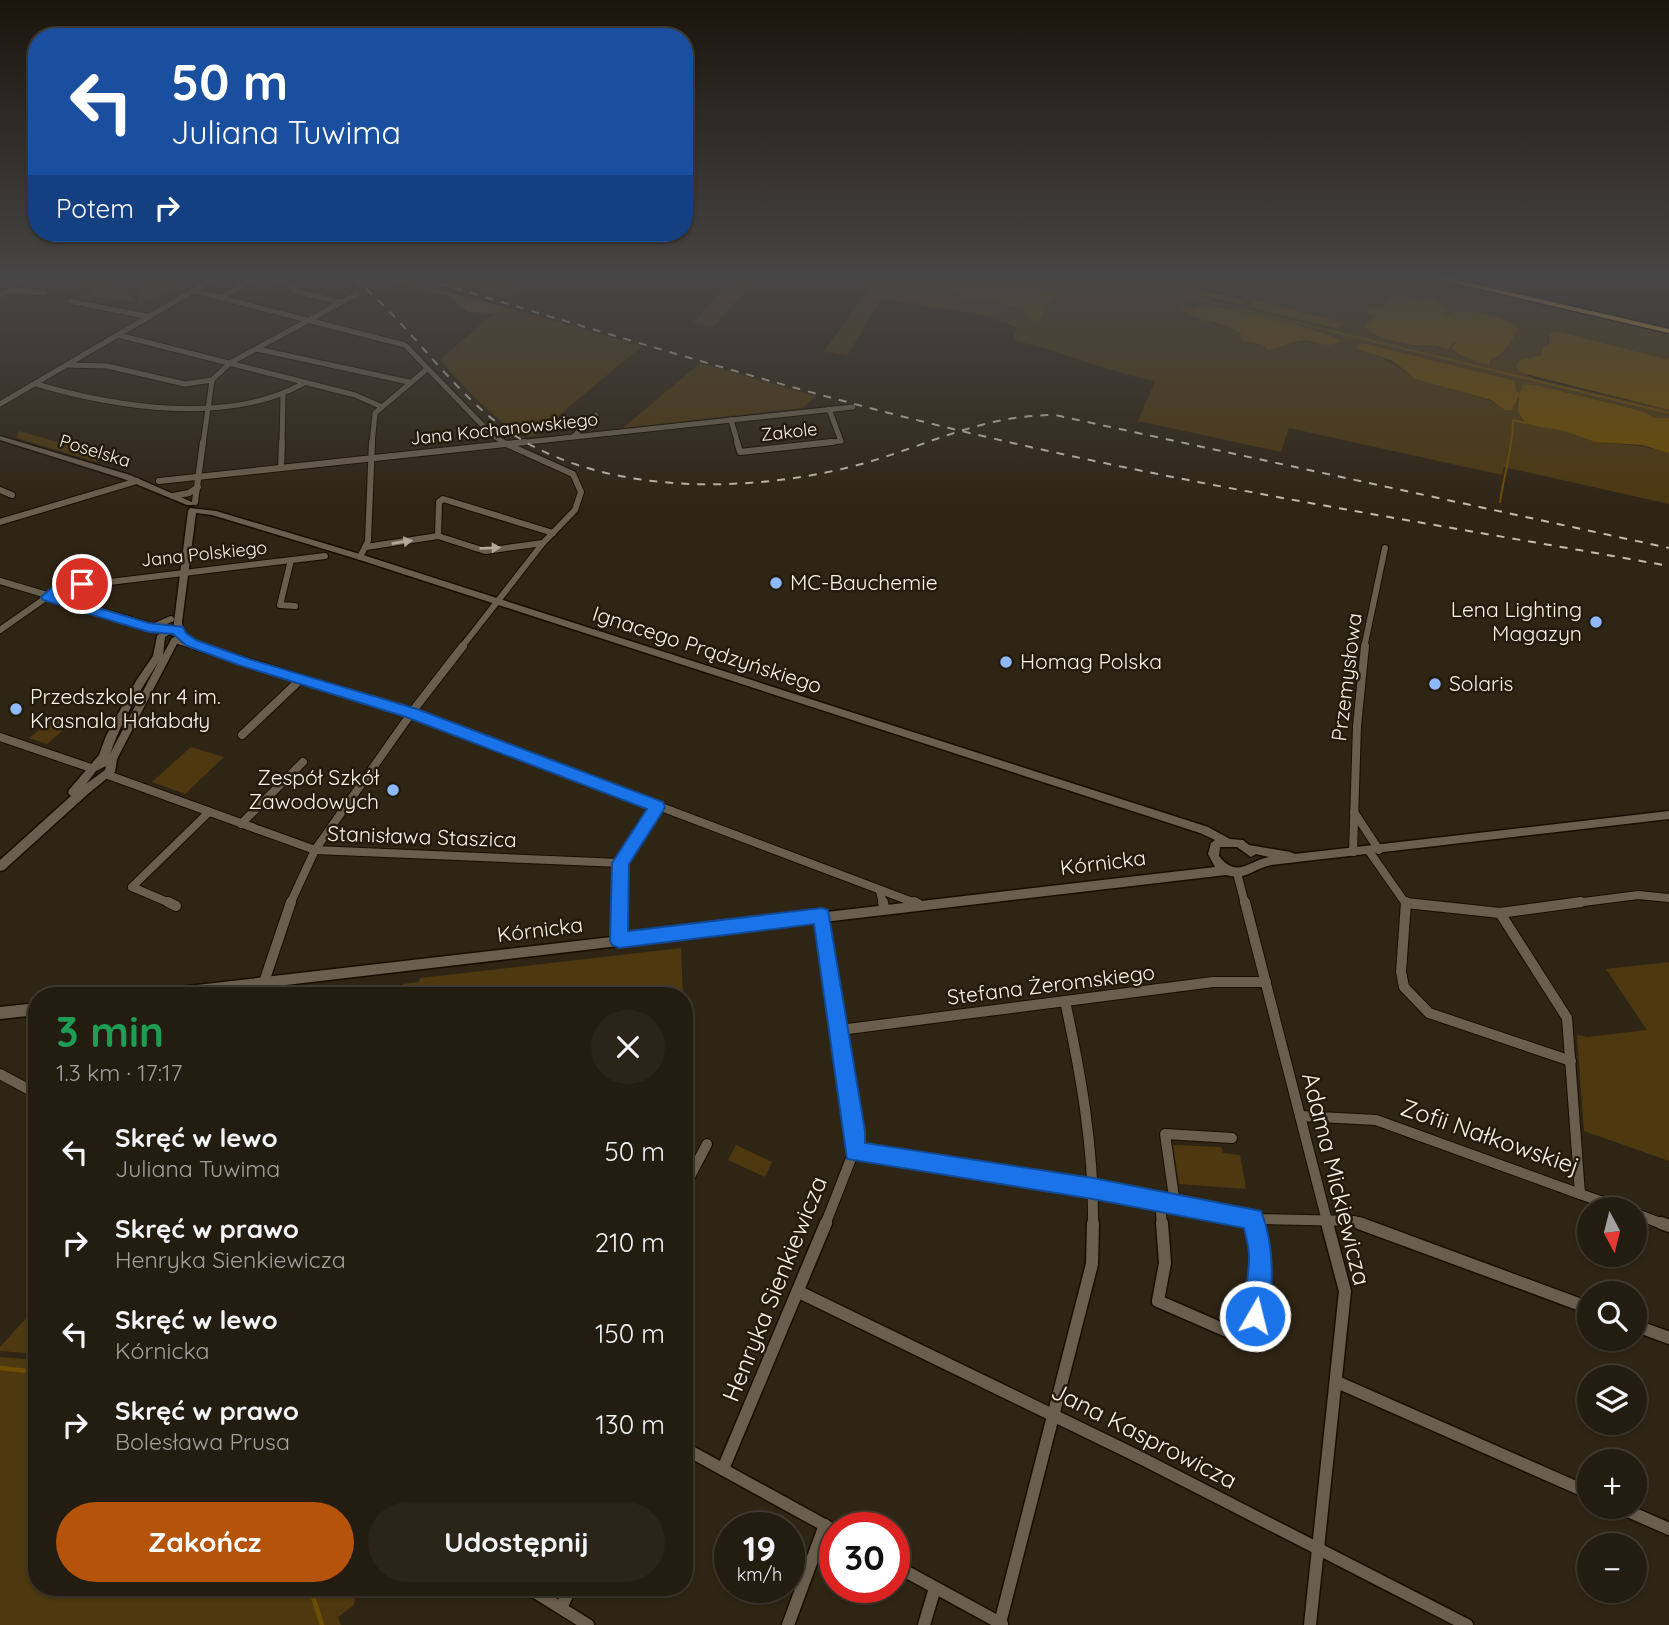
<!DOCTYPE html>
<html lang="pl">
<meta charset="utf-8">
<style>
:root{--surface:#231c10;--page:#2b2519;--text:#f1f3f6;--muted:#a3a19f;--line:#403a30;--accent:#b45309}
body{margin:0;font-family:Quicksand,sans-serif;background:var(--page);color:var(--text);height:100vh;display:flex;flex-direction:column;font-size:26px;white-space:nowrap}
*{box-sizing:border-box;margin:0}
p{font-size:23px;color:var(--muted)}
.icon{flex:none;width:38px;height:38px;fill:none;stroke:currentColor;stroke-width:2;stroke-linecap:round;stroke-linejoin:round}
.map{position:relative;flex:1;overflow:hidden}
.panel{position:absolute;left:28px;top:987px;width:665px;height:609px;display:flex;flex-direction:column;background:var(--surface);border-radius:28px;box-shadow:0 2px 5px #0004,0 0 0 2px var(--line)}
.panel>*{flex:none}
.top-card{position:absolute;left:28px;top:28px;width:665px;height:214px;border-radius:28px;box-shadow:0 2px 5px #0004,0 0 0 2px var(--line);background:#1a4fa0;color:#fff;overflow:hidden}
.needle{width:46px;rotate:173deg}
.tools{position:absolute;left:1577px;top:1197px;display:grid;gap:14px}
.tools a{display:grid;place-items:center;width:70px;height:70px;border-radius:50%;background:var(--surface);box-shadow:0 2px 5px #0004,0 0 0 2px var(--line);font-size:35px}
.speed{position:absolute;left:714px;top:1512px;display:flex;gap:14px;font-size:35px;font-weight:700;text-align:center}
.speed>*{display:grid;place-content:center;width:91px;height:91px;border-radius:50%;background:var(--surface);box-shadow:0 2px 5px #0004,0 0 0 2px var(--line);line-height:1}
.speed small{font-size:18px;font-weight:400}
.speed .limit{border:10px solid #d22;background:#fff;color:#111}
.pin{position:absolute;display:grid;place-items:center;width:60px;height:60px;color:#fff;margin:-30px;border:4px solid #fff;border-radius:50%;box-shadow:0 2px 7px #0007}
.me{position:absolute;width:77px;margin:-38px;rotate:8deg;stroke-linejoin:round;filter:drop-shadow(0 0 5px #0008)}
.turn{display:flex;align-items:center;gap:24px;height:147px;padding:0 28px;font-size:32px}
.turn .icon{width:91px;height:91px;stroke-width:2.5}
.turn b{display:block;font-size:49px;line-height:60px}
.then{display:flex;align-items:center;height:66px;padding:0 28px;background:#0003;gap:14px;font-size:26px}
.round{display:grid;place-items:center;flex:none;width:74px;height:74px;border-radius:37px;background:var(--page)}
.head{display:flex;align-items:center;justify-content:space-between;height:119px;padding:0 28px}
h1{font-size:42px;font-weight:700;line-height:52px;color:#1e9e55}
.cta{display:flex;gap:14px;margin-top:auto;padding:14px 28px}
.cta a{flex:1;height:80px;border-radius:42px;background:var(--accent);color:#fff;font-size:28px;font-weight:700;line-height:80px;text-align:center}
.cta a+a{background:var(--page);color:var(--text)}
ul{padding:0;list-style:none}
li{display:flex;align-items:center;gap:21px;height:91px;padding:0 28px}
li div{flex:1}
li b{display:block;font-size:26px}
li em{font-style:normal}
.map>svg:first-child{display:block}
.green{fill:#4d3810;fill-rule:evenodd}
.forest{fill:#644b1f}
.water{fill:#6f4d00}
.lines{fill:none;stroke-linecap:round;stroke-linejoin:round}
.stream-far1{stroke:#6f4d00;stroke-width:2}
.stream{stroke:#6f4d00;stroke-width:4.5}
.street-far4-casing{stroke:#170e02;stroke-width:7}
.street-far3-casing{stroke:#170e02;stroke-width:8}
.street-far2-casing{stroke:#170e02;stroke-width:10}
.street-far1-casing{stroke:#170e02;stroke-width:12}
.street-casing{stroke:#170e02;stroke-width:15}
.secondary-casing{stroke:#170e02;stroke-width:3}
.highway-casing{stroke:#170e02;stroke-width:3}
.street-far4{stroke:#6a5f4e;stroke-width:5}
.street-far3{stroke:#6a5f4e;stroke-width:6}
.street-far2{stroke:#6a5f4e;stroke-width:8}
.street-far1{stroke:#6a5f4e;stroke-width:10}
.street{stroke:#6a5f4e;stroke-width:12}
.secondary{fill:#6a5f4e;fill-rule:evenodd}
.highway{fill:#e0a842;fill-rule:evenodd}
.rail{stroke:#c2bbaf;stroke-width:2;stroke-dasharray:8 8;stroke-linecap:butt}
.oneway{fill:#b2a99c}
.route{fill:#1a73e8;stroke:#114b97;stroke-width:2}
.poi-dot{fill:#8eb9fd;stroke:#251b0c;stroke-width:2.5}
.labels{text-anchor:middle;stroke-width:5;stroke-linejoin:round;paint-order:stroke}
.far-street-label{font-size:18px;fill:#f9f3e9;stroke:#251b0c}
.poi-label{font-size:21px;fill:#f9f3e9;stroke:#251b0c;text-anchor:start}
.street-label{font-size:21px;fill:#f9f3e9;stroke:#251b0c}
.near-street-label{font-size:24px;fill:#f9f3e9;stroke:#251b0c}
</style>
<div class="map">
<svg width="1669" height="1625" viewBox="0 0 1669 1625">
<rect width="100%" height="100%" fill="#2f2515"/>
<g class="green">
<polygon points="151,279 172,280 172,286 188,290 184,292 173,288 139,306 137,299 142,296 138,295 139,292 157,283 145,283"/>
<polygon points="731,279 755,280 713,327 693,323"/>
<path d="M1133,279L1150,284L1154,279L1432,280L1669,333V357L1665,359L1557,331L1548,339L1549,345L1540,356L1520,368L1521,373L1536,379L1669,410V418H1655L1642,411L1540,386L1524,384L1521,393L1516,391L1514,381L1363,343L1358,349C1375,353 1386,360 1401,369C1427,385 1460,390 1488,400C1497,403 1502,410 1512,410L1520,396L1518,412C1530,428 1544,426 1562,430C1574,433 1586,440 1598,442C1623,445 1645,445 1669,453V504L1504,467L1502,475L1289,428L1281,452L1138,421L1155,381C1106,371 1061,351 1013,340L1017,327L979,314L881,299L847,356L824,351L874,283L860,280H941L960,294L1024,309L1028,319L1050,302V292L1042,290L1036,282L1040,280ZM1157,285H1191L1243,298L1241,304H1237ZM1399,295L1424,300L1433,297L1445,305L1444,316C1447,315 1450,312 1454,311C1468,308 1509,317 1518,330C1513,343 1501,352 1489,360V366L1460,355L1454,340L1440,348L1434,345H1413L1371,333L1374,316L1370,308H1380L1391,298ZM1254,300L1342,322L1339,329L1248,307ZM1184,304L1191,308L1199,305L1230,310L1329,334L1314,342L1288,341L1284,345L1267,346L1250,343L1235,327L1212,324L1205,319L1189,315L1182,309Z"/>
<polygon points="75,280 97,280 129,288 126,289 136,303 95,296 87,303 80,301 79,296 93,294 93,281 76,283"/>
<polygon points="443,280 487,280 525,288 508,299"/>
<path d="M502,306L642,346L534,436C507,438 459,380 440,360Z"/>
<polygon points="700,363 816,396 803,408 623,428"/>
<polygon points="19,431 106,456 96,462 17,438"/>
<polygon points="58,715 75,720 47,744 29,738"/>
<polygon points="191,747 224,757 185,794 152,782"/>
<polygon points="681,948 683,996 401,996 403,984 419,982 420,978"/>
<polygon points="1669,962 1669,1161 1584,1131 1577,1035 1587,1037 1647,1030 1606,969"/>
<polygon points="736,1145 772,1162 765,1177 728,1160"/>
<polygon points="1173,1145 1221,1147 1223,1153 1240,1155 1246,1189 1179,1184"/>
<polygon points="37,1306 37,1354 0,1351 0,1347"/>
<polygon points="0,1357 37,1360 37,1587 333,1587 335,1596 349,1587 356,1587 354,1605 338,1617 341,1625 0,1625"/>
</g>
<polygon class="forest" points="389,280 402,280 502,306 495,313 468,312 449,296"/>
<g class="water">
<path d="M941,280H1040L1037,282C1042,290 1049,290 1054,297L1044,306L1043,313L1036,322L1028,319L1024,309L990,300H964Z"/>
<polygon points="1160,280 1245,300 1241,304 1237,304 1156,285"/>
<path d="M1399,295L1424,299L1433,297L1448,308L1445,316C1458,305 1507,315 1518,329C1513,341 1502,356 1490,360L1489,366L1460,355L1452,348L1456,343L1454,341L1448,349L1434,345H1413L1386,339L1371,333L1365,327L1374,316L1365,311L1369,308H1380L1391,298Z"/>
<polygon points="1254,300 1342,322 1339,329 1248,307"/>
<path d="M1184,304L1191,308C1194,308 1197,306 1201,305C1216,304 1333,332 1341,341C1331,347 1325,345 1314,342C1297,337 1284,347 1268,350L1263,345L1241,340V334C1229,321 1196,324 1182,309Z"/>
<polygon points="1557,331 1665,359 1669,357 1669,410 1522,373 1516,366 1520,360 1540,356 1544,346 1549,344 1549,334"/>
<polygon points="1363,343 1515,381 1516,391 1520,393 1523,384 1540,386 1642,411 1655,418 1669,418 1669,453 1642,445 1595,442 1565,431 1535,426 1526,423 1518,412 1519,396 1512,410 1505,410 1491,400 1416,379 1391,360 1357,349 1357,346"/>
</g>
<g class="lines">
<g class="stream-far1">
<polyline points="1117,279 1669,413"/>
<path d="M1500,502C1504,474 1513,448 1513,420L1526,423"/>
</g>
<g class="stream">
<polyline points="0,1368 37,1372"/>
<polyline points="310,1587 322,1625"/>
</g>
<defs>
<g id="street-far4">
<polyline points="271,279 293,285 294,291 340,302"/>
<polyline points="194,291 405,345 491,434 506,444"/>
<polyline points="0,295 12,290 45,293"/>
<polyline points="221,297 254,279"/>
<polyline points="70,301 150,317"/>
<polyline points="118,335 355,395 380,406"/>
<polyline points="257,349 409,382"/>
<polyline points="68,365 107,366 185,384 212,380"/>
<path d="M36,384C115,407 228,426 304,383"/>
<polyline points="0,404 213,279"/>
<polyline points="731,420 738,444"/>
<polyline points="574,436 596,415"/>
<polyline points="203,444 212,380 230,363 357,294"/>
<polyline points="282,444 283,395"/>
<polyline points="372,444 375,413 427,369"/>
<polyline points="509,444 853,407"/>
<polyline points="816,444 841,441 829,409"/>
</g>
<g id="street-far3">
<polyline points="737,442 740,452 832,442"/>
<polyline points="281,467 282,442"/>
<polyline points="159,481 525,442"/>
<polyline points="0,490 12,495"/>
<polyline points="173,496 189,493 198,487"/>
<polyline points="195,502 203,442"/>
<polyline points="0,522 137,481"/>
<polyline points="438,536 439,502 443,499 553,533"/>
<polyline points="366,547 438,536 485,551 543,543"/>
<polyline points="360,557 368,541 372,442"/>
<polyline points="291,560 280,605 295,606"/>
<polyline points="0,581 168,631"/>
<polyline points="155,626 171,619"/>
<polyline points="0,630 60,588 325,556"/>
<polyline points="175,640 202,648"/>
<polyline points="461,648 543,543 575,510 581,492 573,474 502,442"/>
<polyline points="1364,648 1385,548"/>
</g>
<g id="street-far2">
<polyline points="196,646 412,713 918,904"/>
<polyline points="242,735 301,679"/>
<polyline points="0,737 91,768"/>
<polyline points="108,775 315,850 621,863"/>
<polyline points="1354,812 1379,850"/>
<polyline points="241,824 303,762"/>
<polyline points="1369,851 1406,904"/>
<polyline points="1353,852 1357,726 1365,646"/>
<polyline points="1237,873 1245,904"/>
<polyline points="880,891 883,904"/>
<polyline points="1406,903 1417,904"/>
<polyline points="172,904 132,887 209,812"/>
<polyline points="290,904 315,850 415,708 463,646"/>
<polyline points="620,904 621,863 657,807"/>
<polyline points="1568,904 1638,895 1669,898"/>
</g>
<g id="street-far1">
<polyline points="168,902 176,906"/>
<polyline points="883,902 884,908"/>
<polyline points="914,902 918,904"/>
<polyline points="1245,902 1328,1225"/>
<polyline points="1406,902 1401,972 1404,987 1429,1013 1571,1061"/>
<polyline points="1406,903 1500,913 1581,902"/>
<polyline points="822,915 855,1131 854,1151 825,1225"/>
<polyline points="619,940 620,902"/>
<polyline points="264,982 291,902"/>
<path d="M1065,1001C1081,1075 1094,1148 1093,1225"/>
<polyline points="840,1030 1213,982 1266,982"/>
<polyline points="0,1074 37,1094"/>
<polyline points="1300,1116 1376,1120 1580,1194 1567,1018 1500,913"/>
<polyline points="854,1151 1093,1189 1254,1219 1354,1221 1364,1225"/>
<polyline points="684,1188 707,1144"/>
<polyline points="1580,1194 1623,1209"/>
<polyline points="1160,1202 1162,1225"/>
<polyline points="1175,1204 1165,1134 1232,1138"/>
<polyline points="1634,1213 1665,1225"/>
<polyline points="1254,1219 1255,1225"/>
</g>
<g id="street">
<polyline points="1162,1223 1165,1263 1158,1301 1250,1341 1258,1280 1255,1223"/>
<polyline points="1359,1223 1589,1308"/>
<polyline points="1661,1223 1669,1226"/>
<polyline points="799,1292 1135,1455 1467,1625"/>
<polyline points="1634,1325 1669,1338"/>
<polyline points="1337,1382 1589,1493"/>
<polyline points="684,1448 835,1531"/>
<polyline points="723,1469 826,1223"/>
<polyline points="1619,1507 1669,1529"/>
<polyline points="894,1565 1002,1624"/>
<polyline points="527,1587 588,1625"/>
<polyline points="561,1608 571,1587"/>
<polyline points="1000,1623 1092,1264 1093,1223"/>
<polyline points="788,1625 825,1525"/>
<polyline points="924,1625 935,1588"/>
<polyline points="1310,1625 1345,1291 1327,1223"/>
</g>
<g id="secondary">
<polygon points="0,436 130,475 194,503 193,505 187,505 124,479 0,440"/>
<path d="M190,508L216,511L363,555L1208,827L1230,839L1243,840L1249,845L1290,852L1295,854L1669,811V819L1271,865C1252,869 1247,881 1226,875L193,996H139L141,992L145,991L1215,867L1208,854L1211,843L1215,840L1200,833L357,559L212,515L196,513L182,622L184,635L180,638L177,637L175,633L170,634L165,637L163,655L172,638H178L179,640L117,759L115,772L89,793L4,870L0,871V860L71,796L68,793L69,790L99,755L106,736L136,681L153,656L157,636L165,629L174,627V622L188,511ZM159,661L110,754C121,721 140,690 159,661ZM106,766L105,770L86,784L96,771ZM1220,847H1237L1251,857L1256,854L1269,857C1248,861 1237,879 1219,856Z"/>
<polygon points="37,1003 37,1015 0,1019 0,1007"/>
</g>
<polygon id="highway" points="1437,279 1452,279 1669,329 1669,333"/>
</defs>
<use href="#street-far4" class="street-far4-casing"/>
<use href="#street-far3" class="street-far3-casing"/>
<use href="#street-far2" class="street-far2-casing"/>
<use href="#street-far1" class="street-far1-casing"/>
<use href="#street" class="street-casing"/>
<use href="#secondary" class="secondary-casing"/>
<use href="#highway" class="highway-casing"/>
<use href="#street-far4" class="street-far4"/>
<use href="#street-far3" class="street-far3"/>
<use href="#street-far2" class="street-far2"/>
<use href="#street-far1" class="street-far1"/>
<use href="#street" class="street"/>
<use href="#secondary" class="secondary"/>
<use href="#highway" class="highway"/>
<g class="rail">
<path d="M354,279C408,322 445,383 500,425C591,495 739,494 846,468C921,450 975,415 1055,415L1669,548"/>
<path d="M424,279C611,334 797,393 987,437C1212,490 1441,525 1669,566"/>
</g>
</g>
<defs><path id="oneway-solid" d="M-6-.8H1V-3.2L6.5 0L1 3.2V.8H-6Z" transform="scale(1.75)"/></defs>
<g class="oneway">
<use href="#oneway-solid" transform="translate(402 542) rotate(-9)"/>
<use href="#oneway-solid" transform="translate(490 548) rotate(-2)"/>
</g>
<linearGradient id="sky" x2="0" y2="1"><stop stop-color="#1a140c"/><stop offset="0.55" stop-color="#474646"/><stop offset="1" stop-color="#474646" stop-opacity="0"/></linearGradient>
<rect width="1669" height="507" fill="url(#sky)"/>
<path class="route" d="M82,580L88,584L87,587L64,592L58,596L149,623L183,627L186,633L196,640L249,659L417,709L663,802L665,807L663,811L629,864L628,931L822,908L828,910L865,1131V1143L1093,1178L1261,1211C1274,1244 1276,1292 1263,1324L1255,1327L1247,1324C1240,1308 1250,1276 1249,1256C1249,1247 1246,1237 1244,1228L1093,1199L847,1159L814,924L619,948L612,945L610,940L612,863L647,809L406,717L239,665L187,646L173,634L149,632L43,600L41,597L55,585Z"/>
<g class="poi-dot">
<circle cx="776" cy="583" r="7"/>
<circle cx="1596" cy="622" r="7"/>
<circle cx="1006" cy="662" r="7"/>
<circle cx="1435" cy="684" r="7"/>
<circle cx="16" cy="709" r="7"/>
<circle cx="393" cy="790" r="7"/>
</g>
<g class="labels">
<g class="far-street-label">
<text transform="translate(504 429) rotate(-6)" y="6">Jana Kochanowskiego</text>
<text transform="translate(789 432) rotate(-6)" y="6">Zakole</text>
<text transform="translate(95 451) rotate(17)" y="6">Poselska</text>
<text transform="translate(204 554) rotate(-6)" y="6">Jana Polskiego</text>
</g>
<g class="poi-label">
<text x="790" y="590">MC-Bauchemie</text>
<text x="1582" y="617" text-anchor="end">Lena Lighting<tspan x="1582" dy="24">Magazyn</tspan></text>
<text x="1020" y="669">Homag Polska</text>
<text x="1449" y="691">Solaris</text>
<text x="30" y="704">Przedszkole nr 4 im.<tspan x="30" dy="24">Krasnala Hałabały</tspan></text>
<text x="379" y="785" text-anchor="end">Zespół Szkół<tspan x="379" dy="24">Zawodowych</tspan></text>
</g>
<g class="street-label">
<text transform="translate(707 650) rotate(18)" y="7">Ignacego Prądzyńskiego</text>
<text transform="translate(1347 677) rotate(-83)" y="7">Przemysłowa</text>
<text transform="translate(422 837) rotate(2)" y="7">Stanisława Staszica</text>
<text transform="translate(1103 863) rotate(-7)" y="7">Kórnicka</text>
<text transform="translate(540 930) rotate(-7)" y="7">Kórnicka</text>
<text transform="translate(1051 985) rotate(-7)" y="7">Stefana Żeromskiego</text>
</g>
<g class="near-street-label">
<text transform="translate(1490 1137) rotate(19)" y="8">Zofii Nałkowskiej</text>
<text transform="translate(1336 1179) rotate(76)" y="8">Adama Mickiewicza</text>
<text transform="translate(775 1289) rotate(-68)" y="8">Henryka Sienkiewicza</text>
<text transform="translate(1144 1436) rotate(27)" y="8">Jana Kasprowicza</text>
</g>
</g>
</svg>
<div class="tools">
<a><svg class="needle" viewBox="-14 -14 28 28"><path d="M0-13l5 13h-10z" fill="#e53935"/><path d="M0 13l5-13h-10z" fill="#a3a19f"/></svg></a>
<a><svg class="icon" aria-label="search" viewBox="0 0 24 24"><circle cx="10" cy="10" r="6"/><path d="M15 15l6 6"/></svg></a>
<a><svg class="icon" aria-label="layers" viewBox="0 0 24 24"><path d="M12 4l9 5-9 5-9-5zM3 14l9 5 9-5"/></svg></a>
<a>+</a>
<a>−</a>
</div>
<div class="speed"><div>19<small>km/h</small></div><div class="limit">30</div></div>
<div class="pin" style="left:82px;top:584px;background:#d93025"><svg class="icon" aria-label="arrive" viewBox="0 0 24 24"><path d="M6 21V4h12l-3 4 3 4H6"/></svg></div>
<svg class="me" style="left:1255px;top:1316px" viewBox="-20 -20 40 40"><circle r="17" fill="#1a73e8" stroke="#fff" stroke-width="3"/><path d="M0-11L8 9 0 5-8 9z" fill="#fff"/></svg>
<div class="top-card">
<div class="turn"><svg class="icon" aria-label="left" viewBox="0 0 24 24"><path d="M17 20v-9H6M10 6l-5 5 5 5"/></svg><div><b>50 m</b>Juliana Tuwima</div></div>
<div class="then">Potem<svg class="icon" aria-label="right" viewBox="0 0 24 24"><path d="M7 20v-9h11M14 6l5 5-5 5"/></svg></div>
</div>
<section class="panel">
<div class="head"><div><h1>3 min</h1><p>1.3 km · 17:17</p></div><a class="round"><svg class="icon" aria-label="close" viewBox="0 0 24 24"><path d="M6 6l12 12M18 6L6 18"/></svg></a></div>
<ul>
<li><svg class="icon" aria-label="left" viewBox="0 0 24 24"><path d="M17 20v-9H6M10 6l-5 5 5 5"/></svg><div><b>Skręć w lewo</b><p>Juliana Tuwima</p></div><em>50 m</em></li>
<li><svg class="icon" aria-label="right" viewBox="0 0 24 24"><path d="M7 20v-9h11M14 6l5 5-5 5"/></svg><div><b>Skręć w prawo</b><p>Henryka Sienkiewicza</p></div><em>210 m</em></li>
<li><svg class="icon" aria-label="left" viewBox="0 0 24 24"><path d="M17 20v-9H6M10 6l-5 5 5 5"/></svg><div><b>Skręć w lewo</b><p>Kórnicka</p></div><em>150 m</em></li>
<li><svg class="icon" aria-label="right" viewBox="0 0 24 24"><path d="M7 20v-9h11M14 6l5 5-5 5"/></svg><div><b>Skręć w prawo</b><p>Bolesława Prusa</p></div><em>130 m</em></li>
</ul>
<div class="cta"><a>Zakończ</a><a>Udostępnij</a></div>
</section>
</div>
